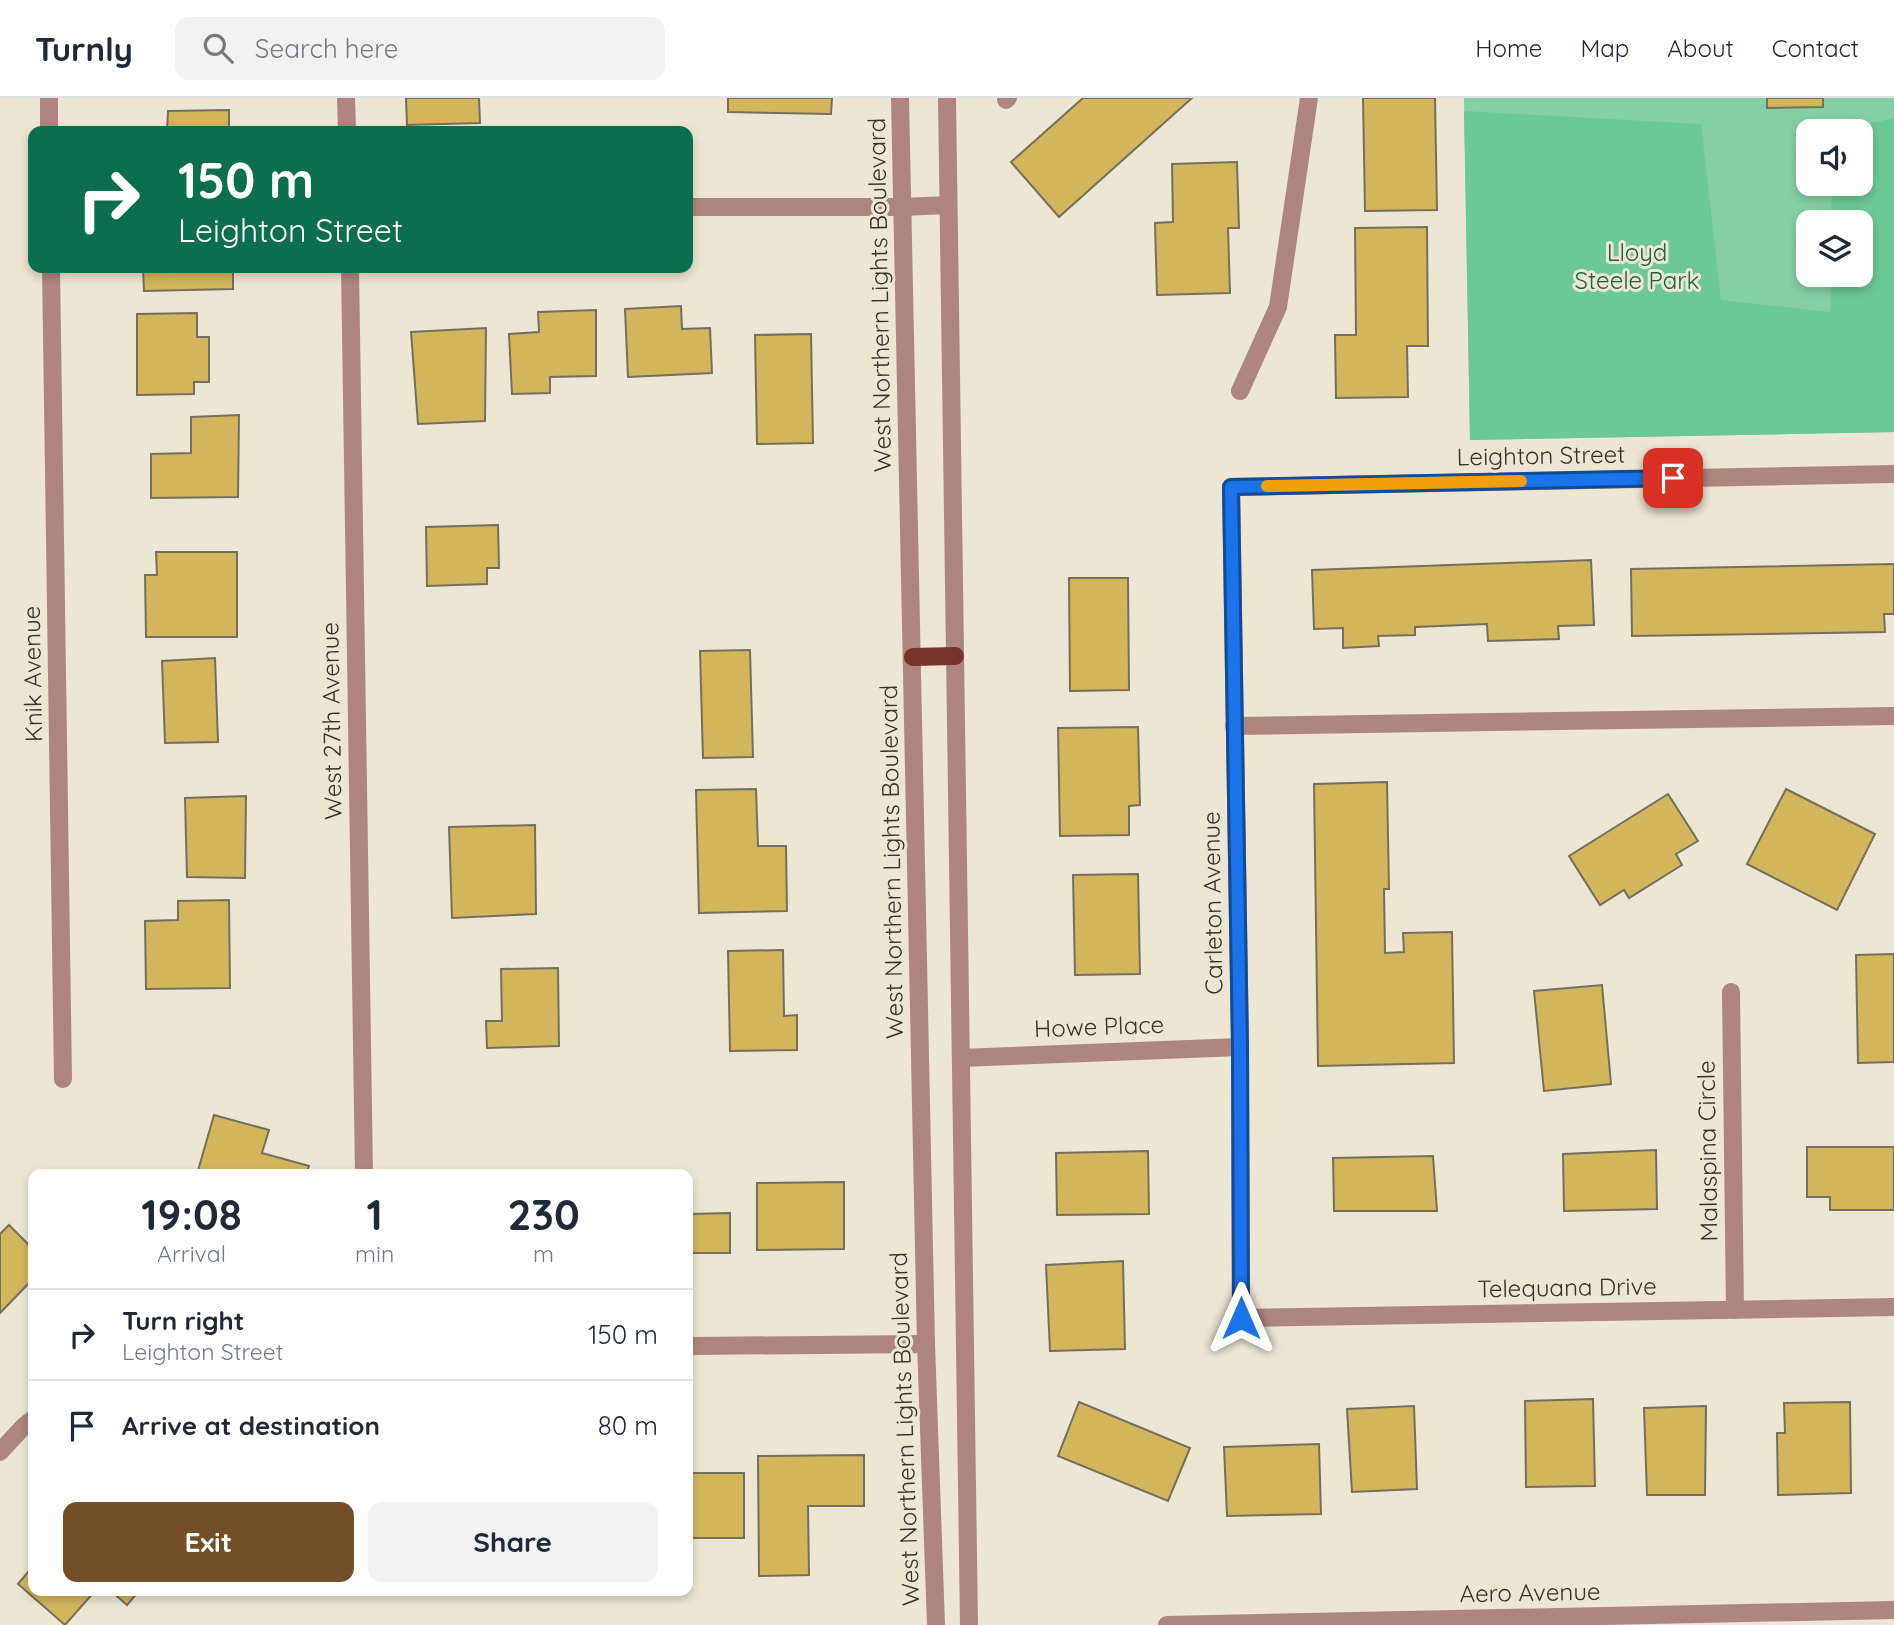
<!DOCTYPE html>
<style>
:root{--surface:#fff;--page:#f2f2f3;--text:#1f2937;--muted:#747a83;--line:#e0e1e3;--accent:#734f29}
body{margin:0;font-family:Quicksand,sans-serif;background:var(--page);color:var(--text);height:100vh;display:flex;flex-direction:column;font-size:26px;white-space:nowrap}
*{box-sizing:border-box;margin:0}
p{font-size:23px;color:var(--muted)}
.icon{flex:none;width:38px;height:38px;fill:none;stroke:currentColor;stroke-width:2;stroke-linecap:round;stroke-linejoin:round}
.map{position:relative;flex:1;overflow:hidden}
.side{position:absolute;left:28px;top:1071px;width:665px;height:427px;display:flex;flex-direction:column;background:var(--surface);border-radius:14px;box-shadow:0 4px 10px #0003}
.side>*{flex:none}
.hud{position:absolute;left:28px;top:28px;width:665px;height:147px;border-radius:14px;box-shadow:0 4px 10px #0003;background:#0b6e4f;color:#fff;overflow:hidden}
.fabs{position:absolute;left:1796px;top:21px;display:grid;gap:14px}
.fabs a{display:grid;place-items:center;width:77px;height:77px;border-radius:14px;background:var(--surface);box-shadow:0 4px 10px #0003;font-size:35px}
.pin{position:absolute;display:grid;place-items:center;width:60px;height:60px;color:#fff;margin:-30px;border-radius:14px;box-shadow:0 4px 10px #0006}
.me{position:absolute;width:77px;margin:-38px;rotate:0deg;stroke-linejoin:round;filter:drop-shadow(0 0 5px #0008)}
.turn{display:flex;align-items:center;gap:24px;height:147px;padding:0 35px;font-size:32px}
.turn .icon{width:91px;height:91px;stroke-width:2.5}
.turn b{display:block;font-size:49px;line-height:60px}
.eta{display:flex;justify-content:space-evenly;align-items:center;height:119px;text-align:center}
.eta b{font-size:42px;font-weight:700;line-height:49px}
.button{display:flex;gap:14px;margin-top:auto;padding:14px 35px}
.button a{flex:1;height:80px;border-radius:14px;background:var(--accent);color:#fff;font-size:28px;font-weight:700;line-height:80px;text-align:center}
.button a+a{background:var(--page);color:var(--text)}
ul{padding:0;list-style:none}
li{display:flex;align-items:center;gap:21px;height:91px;padding:0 35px;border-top:2px solid var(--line)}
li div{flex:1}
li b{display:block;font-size:26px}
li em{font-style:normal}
header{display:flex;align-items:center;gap:42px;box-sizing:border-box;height:98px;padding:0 35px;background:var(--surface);border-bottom:2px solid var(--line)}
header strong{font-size:33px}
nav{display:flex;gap:38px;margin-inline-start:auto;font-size:24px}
.search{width:490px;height:63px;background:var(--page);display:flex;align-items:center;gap:18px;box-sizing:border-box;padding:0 24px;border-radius:14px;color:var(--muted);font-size:26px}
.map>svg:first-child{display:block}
.green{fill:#85cfa5;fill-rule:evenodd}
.forest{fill:#6dc897}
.building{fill:#d3b55c;stroke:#756f5f;stroke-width:2}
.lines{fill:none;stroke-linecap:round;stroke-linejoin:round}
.minor{stroke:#ae857f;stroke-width:18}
.major{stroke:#77342d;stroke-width:18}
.route-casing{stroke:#114b97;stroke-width:18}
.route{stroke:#1a73e8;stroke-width:12}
.slow{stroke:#f59e0b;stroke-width:12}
.labels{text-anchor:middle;stroke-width:6;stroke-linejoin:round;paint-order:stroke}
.park-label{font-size:24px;fill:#206242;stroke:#ece6d3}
.street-label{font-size:24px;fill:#36332c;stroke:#ece6d3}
</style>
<header>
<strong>Turnly</strong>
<div class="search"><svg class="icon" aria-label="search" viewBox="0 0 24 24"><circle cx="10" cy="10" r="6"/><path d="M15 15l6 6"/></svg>Search here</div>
<nav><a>Home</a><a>Map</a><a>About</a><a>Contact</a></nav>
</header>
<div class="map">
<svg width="1894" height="1527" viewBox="0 0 1894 1527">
<rect width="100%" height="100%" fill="#ece6d3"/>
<path class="green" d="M1464,0H1894V334L1470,342ZM1808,33H1860V86H1808ZM1808,124H1860V177H1808Z"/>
<polygon class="forest" points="1464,13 1701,26 1721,202 1830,214 1831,177 1860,177 1860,124 1831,124 1832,86 1860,86 1860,33 1851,33 1854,29 1894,20 1894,334 1470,342"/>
<g class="building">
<polygon points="406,0 479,0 480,25 407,27"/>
<polygon points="728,0 832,0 831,16 728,14"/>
<polygon points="1083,0 1192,0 1059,119 1011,64"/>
<polygon points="1363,0 1435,0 1437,112 1365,113"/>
<polygon points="1767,0 1823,0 1823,9 1767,10"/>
<polygon points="229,12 229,33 167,33 168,13"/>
<polygon points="1237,64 1239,130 1228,130 1230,195 1157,197 1155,125 1173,124 1172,66"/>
<polygon points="1427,129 1428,248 1407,248 1408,299 1336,300 1335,237 1356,237 1355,130"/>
<polygon points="143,170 233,170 233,191 144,193"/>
<polygon points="681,208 682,231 710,230 712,275 628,279 625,211"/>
<polygon points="596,212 596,278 550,279 550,295 512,296 509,236 539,234 538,214"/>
<polygon points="197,215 197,239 209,239 209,284 194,284 194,296 137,297 137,216"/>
<polygon points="486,230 485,323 418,326 411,234"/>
<polygon points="811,236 813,345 757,346 755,237"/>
<polygon points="239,317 238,399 151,400 151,356 191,355 191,319"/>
<polygon points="498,427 499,470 487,470 487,486 427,488 426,429"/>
<polygon points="156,454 237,454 237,539 146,539 145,477 157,477"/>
<polygon points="1591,462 1594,527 1558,528 1559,541 1488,543 1487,526 1415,529 1415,537 1378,538 1379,548 1343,550 1343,530 1314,531 1312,472"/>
<polygon points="1894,466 1894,516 1884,516 1885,534 1632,538 1631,471"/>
<polygon points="1069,480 1128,480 1129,592 1070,593"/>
<polygon points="750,552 753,659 703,660 700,553"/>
<polygon points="215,560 218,644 165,645 162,563"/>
<polygon points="1138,629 1140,707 1129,708 1129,737 1060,738 1058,630"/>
<polygon points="1387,684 1389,791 1384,791 1385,855 1404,854 1403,835 1452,834 1454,965 1318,968 1314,686"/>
<polygon points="756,691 758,748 786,748 787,813 699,815 696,692"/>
<polygon points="1786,691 1875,736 1837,812 1747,766"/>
<polygon points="1668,696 1698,743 1676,756 1682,767 1629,800 1624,792 1600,807 1569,758"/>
<polygon points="246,698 245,780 187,779 185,700"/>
<polygon points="535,727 536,816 452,820 449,729"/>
<polygon points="1138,776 1140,876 1075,877 1073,777"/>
<polygon points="229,802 230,890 146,891 145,823 178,822 178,803"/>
<polygon points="783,852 784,918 797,917 797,952 730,953 728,853"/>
<polygon points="1894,856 1894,964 1858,965 1856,857"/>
<polygon points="558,870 559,948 487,950 486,923 502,923 501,871"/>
<polygon points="1602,887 1611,986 1544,993 1534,893"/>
<polygon points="214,1017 269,1032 262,1055 309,1068 306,1076 197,1076"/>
<polygon points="1807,1049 1894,1049 1894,1112 1830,1112 1830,1099 1807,1099"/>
<polygon points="1656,1052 1657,1111 1564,1113 1563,1056"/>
<polygon points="1148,1053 1149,1116 1057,1117 1056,1055"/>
<polygon points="1433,1058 1437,1113 1334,1113 1333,1060"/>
<polygon points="844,1084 844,1151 757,1152 757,1085"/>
<polygon points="730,1115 730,1155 688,1155 688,1116"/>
<polygon points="9,1127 33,1151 33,1181 0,1215 0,1136"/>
<polygon points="1123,1163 1125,1251 1050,1253 1046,1167"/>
<polygon points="1593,1301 1595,1388 1526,1389 1525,1303"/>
<polygon points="1079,1304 1190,1350 1168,1403 1058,1358"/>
<polygon points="1850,1304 1851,1395 1778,1397 1777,1335 1785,1335 1784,1305"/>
<polygon points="1414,1308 1417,1391 1352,1394 1347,1311"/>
<polygon points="1706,1308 1705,1397 1647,1397 1644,1310"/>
<polygon points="1319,1346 1321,1416 1227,1418 1224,1349"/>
<polygon points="864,1357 864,1408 808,1408 809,1477 759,1478 758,1358"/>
<rect x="688" y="1375" width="56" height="65"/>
<polygon points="33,1468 33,1493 95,1493 65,1527 18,1486"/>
<polygon points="111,1493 139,1493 127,1507"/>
</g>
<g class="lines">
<g class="minor">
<polyline points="49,0 49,33"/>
<polyline points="346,0 347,33"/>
<polyline points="900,0 926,1246 936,1527"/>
<polyline points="947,0 969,1527"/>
<polyline points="1006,2 1008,0"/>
<polyline points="688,109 902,109 948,107"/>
<polyline points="51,170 63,981"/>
<polyline points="350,170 364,1076"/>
<polyline points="1240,293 1278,209 1309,0"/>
<polyline points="1894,376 1231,389 1240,949 1241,1220 1894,1209"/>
<polyline points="1234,628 1894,618"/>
<polyline points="1731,894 1735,1212"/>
<polyline points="961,960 1240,949"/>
<polyline points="688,1248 926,1246"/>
<polyline points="0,1354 24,1328 33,1321"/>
<polyline points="1167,1527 1894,1512"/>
</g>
<polyline class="major" points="913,559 955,558"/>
</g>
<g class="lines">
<defs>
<polyline id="route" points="1241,1220 1240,948 1231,389 1673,380"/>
</defs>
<use href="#route" class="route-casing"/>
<use href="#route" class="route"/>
<polyline class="slow" points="1267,388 1521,383"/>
</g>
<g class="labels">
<g class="park-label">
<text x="1637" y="163">Lloyd<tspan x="1637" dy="28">Steele Park</tspan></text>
</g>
<g class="street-label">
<text transform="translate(880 197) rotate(-91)" y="8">West Northern Lights Boulevard</text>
<text transform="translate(1541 358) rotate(-1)" y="8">Leighton Street</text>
<text transform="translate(33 576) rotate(-91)" y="8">Knik Avenue</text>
<text transform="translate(332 623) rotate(-91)" y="8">West 27th Avenue</text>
<text transform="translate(892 764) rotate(-91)" y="8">West Northern Lights Boulevard</text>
<text transform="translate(1213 805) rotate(-91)" y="8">Carleton Avenue</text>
<text transform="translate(1099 929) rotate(-2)" y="8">Howe Place</text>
<text transform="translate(1708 1053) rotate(-91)" y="8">Malaspina Circle</text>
<text transform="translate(1567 1190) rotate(-1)" y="8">Telequana Drive</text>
<text transform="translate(905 1331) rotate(-92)" y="8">West Northern Lights Boulevard</text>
<text transform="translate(1530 1495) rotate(-1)" y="8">Aero Avenue</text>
</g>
</g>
</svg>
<div class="fabs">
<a><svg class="icon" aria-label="sound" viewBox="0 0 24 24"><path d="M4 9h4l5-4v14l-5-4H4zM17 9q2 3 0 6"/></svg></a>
<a><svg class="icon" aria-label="layers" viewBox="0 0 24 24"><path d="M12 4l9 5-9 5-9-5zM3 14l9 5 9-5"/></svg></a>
</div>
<div class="pin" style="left:1673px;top:380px;background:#d93025"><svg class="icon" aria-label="arrive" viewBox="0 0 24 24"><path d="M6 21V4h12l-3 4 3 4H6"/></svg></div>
<svg class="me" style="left:1241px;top:1220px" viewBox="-20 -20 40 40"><path d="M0-17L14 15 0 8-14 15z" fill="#1a73e8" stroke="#fff" stroke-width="4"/></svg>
<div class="hud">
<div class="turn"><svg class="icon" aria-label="right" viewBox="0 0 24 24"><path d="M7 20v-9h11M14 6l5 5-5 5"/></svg><div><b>150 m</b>Leighton Street</div></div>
</div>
<section class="side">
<div class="eta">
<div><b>19:08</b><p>Arrival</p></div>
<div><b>1</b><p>min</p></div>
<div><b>230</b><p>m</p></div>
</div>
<ul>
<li><svg class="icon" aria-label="right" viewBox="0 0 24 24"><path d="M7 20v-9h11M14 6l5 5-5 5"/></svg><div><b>Turn right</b><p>Leighton Street</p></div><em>150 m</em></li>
<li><svg class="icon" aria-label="arrive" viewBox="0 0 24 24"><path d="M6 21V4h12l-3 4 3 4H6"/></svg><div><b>Arrive at destination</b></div><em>80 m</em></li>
</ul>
<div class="button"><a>Exit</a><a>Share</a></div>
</section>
</div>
